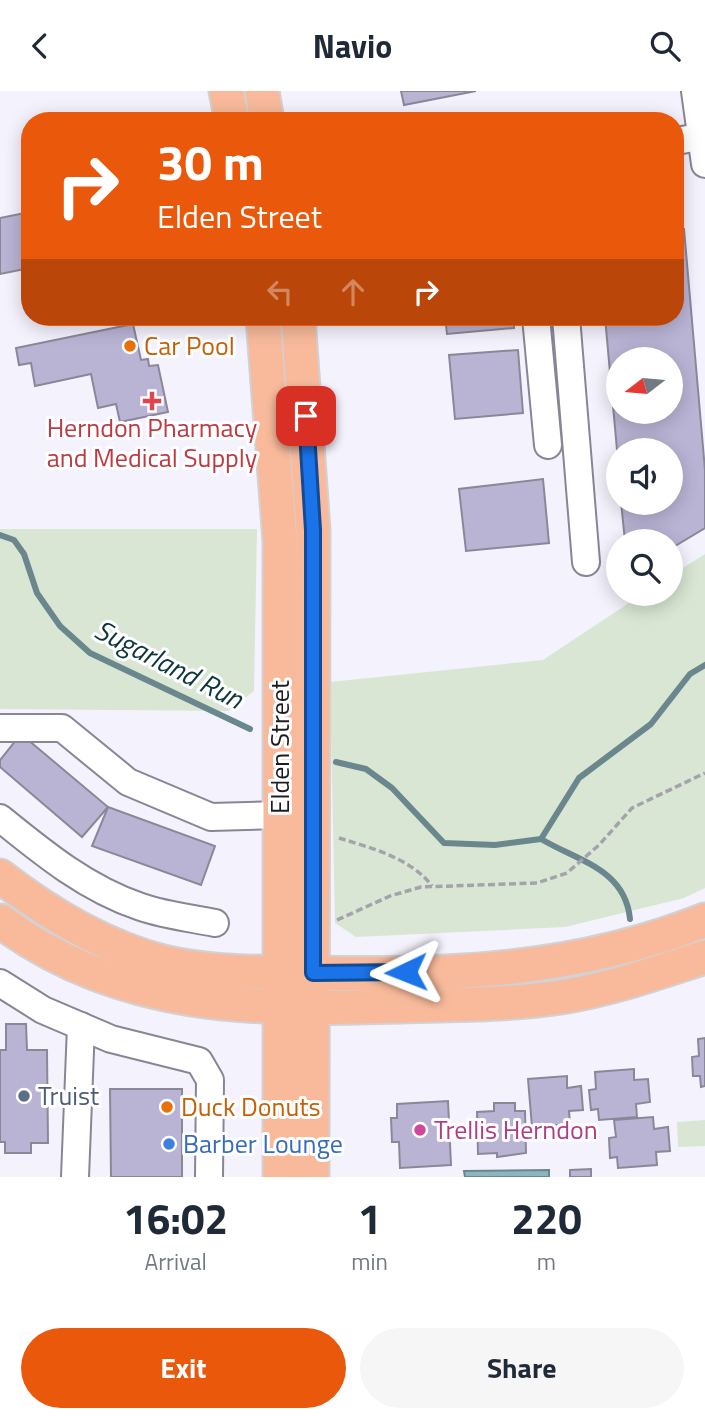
<!DOCTYPE html>
<style>
:root{--surface:#fff;--page:#f6f6f7;--text:#1f2937;--muted:#747a83;--accent:#ea580c}
body{margin:0;font-family:"Titillium Web",sans-serif;background:var(--page);color:var(--text);height:100vh;display:flex;flex-direction:column;font-size:26px;white-space:nowrap}
*{box-sizing:border-box;margin:0}
p{font-size:23px;color:var(--muted)}
.icon{flex:none;width:38px;height:38px;fill:none;stroke:currentColor;stroke-width:2;stroke-linecap:round;stroke-linejoin:round}
.map{position:relative;height:1086px;overflow:hidden}
.sheet{display:flex;flex-direction:column;background:var(--surface);flex:1}
.sheet>*{flex:none}
.guide{position:absolute;left:21px;top:21px;width:663px;height:214px;border-radius:28px;box-shadow:0 4px 18px #0003;background:#ea580c;color:#fff;overflow:hidden}
.needle{width:46px;rotate:254deg}
.tools{position:absolute;left:606px;top:256px;display:grid;gap:14px}
.tools a{display:grid;place-items:center;width:77px;height:77px;border-radius:50%;background:var(--surface);box-shadow:0 4px 18px #0003;font-size:35px}
.pin{position:absolute;display:grid;place-items:center;width:60px;height:60px;color:#fff;margin:-30px;border-radius:14px;box-shadow:0 4px 10px #0006}
.me{position:absolute;width:77px;margin:-38px;rotate:268deg;stroke-linejoin:round;filter:drop-shadow(0 0 5px #0008)}
.turn{display:flex;align-items:center;gap:24px;height:147px;padding:0 21px;font-size:32px}
.turn .icon{width:91px;height:91px;stroke-width:2.5}
.turn b{display:block;font-size:49px;line-height:60px}
.lanes{display:flex;align-items:center;height:66px;padding:0 21px;background:#0003;justify-content:center;gap:35px;direction:ltr}
.lanes .off{opacity:.35}
.eta{display:flex;justify-content:space-evenly;align-items:center;height:119px;text-align:center}
.eta b{font-size:42px;font-weight:700;line-height:49px}
.primary-button{display:flex;gap:14px;margin-top:auto;padding:14px 21px}
.primary-button a{flex:1;height:80px;border-radius:42px;background:var(--accent);color:#fff;font-size:28px;font-weight:700;line-height:80px;text-align:center}
.primary-button a+a{background:var(--page);color:var(--text)}
header{display:flex;justify-content:space-between;align-items:center;height:91px;padding:0 21px;background:var(--surface);font-size:32px;font-weight:700}
.map>svg:first-child{display:block}
.green{fill:#d9e6d3}
.water{fill:#8cb5bd;stroke:#6a878e;stroke-width:2}
.lines{fill:none;stroke-linecap:round;stroke-linejoin:round}
.stream{stroke:#6a878e;stroke-width:6}
.building{fill:#b9b4d4;stroke:#8a8898;stroke-width:2;fill-rule:evenodd}
.minor-casing{stroke:#888695;stroke-width:30}
.major-casing{stroke:#d2d1d3;stroke-width:37}
.path{stroke:#a4a3ab;stroke-width:3.5;stroke-dasharray:7 3.5;stroke-linecap:butt}
.minor{stroke:#fff;stroke-width:26}
.major{stroke:#f8ba9b;stroke-width:33}
.route-casing{stroke:#114b97;stroke-width:18}
.route{stroke:#1a73e8;stroke-width:12}
.food-dot{fill:#e8710a;stroke:#fff;stroke-width:2.5}
.health-dot{fill:#e0444e;stroke:#fff;stroke-width:2.5}
.service-dot{fill:#5c6f8a;stroke:#fff;stroke-width:2.5}
.hotel-dot{fill:#d1479c;stroke:#fff;stroke-width:2.5}
.shop-dot{fill:#3f7fe0;stroke:#fff;stroke-width:2.5}
.labels{text-anchor:middle;stroke-width:6;stroke-linejoin:round;paint-order:stroke}
.food-label{font-size:26px;fill:#c56008;stroke:#fff;text-anchor:start}
.health-label{font-size:26px;fill:#be3a42;stroke:#fff}
.street-label{font-size:26px;fill:#1c1b21;stroke:#fff}
.service-label{font-size:26px;fill:#4e5e75;stroke:#fff;text-anchor:start}
.hotel-label{font-size:26px;fill:#b23c85;stroke:#fff;text-anchor:start}
.shop-label{font-size:26px;fill:#366cbe;stroke:#fff;text-anchor:start}
.water-label{font-size:28px;font-style:italic;fill:#0d363c;stroke:#fff}
</style>
<header><svg class="icon" aria-label="back" viewBox="0 0 24 24"><path d="M15 5l-7 7 7 7"/></svg>Navio<svg class="icon" aria-label="search" viewBox="0 0 24 24"><circle cx="10" cy="10" r="6"/><path d="M15 15l6 6"/></svg></header>
<div class="map">
<svg width="705" height="1086" viewBox="0 0 705 1086">
<rect width="100%" height="100%" fill="#f4f3fd"/>
<g class="green">
<polygon points="0,438 257,438 254,600 228,620 0,618"/>
<polygon points="705,463 705,797 684,807 565,836 356,846 335,832 330,591 543,569 644,502 670,502 670,485"/>
<polygon points="705,1029 705,1055 678,1056 677,1031"/>
</g>
<polygon class="water" points="549,1079 549,1086 465,1086 464,1080"/>
<g class="lines">
<g class="stream">
<polyline points="0,444 14,449 24,463 37,502 60,535 90,562 250,638"/>
<polyline points="336,671 366,678 392,697 444,752 495,754 541,748 579,687 651,633 690,583 705,574"/>
<path d="M541,748C578,770 625,778 630,828"/>
</g>
</g>
<g class="building">
<polygon points="401,0 476,0 404,14"/>
<polygon points="30,121 30,177 0,183 0,127"/>
<path d="M676,138H684L705,379V437L670,458V450H625L621,411H670V359H618V370L605,226H676ZM618,268H670V320H618Z"/>
<polygon points="445,226 514,226 514,237 447,243"/>
<polygon points="133,233 141,269 148,268 149,275 158,274 168,321 120,331 116,313 98,317 91,283 35,295 31,272 19,274 16,257"/>
<polygon points="518,259 523,322 455,328 449,264"/>
<polygon points="543,388 549,452 466,460 459,398"/>
<polygon points="21,643 108,716 82,746 0,676 0,669"/>
<polygon points="108,716 215,755 201,794 92,755"/>
<polygon points="6,933 26,933 27,959 47,959 48,1052 31,1052 31,1062 5,1062 5,1051 0,1051 0,959 6,959"/>
<polygon points="705,947 705,995 701,996 700,985 693,985 692,966 699,965 698,948"/>
<polygon points="634,978 634,989 648,988 650,1011 636,1013 637,1026 599,1029 598,1018 591,1019 589,999 596,998 595,981"/>
<polygon points="567,985 567,997 581,995 583,1019 569,1020 570,1033 532,1036 528,988"/>
<polygon points="110,998 182,998 182,1086 111,1086"/>
<polygon points="448,1010 451,1074 400,1077 399,1051 392,1051 391,1027 397,1027 397,1013"/>
<polygon points="494,1012 515,1012 515,1020 525,1020 526,1062 497,1066 497,1062 478,1063 477,1021 494,1020"/>
<polygon points="653,1026 654,1038 668,1036 670,1060 656,1061 657,1074 618,1077 617,1066 610,1067 609,1047 616,1046 614,1029"/>
<polygon points="591,1078 591,1086 570,1086 570,1079"/>
</g>
<g class="lines">
<defs>
<g id="minor">
<polyline points="695,0 705,73"/>
<polyline points="676,50 705,45"/>
<polyline points="536,226 548,354"/>
<polyline points="566,226 586,471"/>
<polyline points="0,637 62,637 128,691 211,726 279,724"/>
<path d="M0,727C43,762 87,798 141,816C164,824 190,827 215,832"/>
<polyline points="0,892 43,919 111,948 199,970 210,989 209,1086"/>
<polyline points="75,1086 81,935"/>
</g>
<g id="major">
<polyline points="226,0 232,30"/>
<polyline points="262,0 267,30"/>
<polyline points="263,226 280,450 280,1086"/>
<polyline points="298,226 313,439 312,1086"/>
<path d="M0,785C49,823 102,855 163,871C213,883 264,881 315,882C452,885 577,880 705,829"/>
<path d="M0,830C122,921 258,919 402,915C457,913 513,914 567,905C614,897 659,881 705,866"/>
</g>
</defs>
<use href="#minor" class="minor-casing"/>
<use href="#major" class="major-casing"/>
<g class="path">
<path d="M339,747C371,757 411,767 432,795"/>
<polyline points="337,829 390,805 421,796 537,792 567,782 599,754 632,717 705,682"/>
</g>
<use href="#minor" class="minor"/>
<use href="#major" class="major"/>
</g>
<g class="lines">
<defs>
<polyline id="route" points="306,325 313,439 313,882 406,881"/>
</defs>
<use href="#route" class="route-casing"/>
<use href="#route" class="route"/>
</g>
<g class="food-dot">
<circle cx="130" cy="255" r="7"/>
<circle cx="167" cy="1016" r="7"/>
</g>
<path class="health-dot" d="M148.5 299.5h7v7h7v7h-7v7h-7v-7h-7v-7h7z"/>
<circle class="service-dot" cx="24" cy="1005" r="7"/>
<circle class="hotel-dot" cx="420" cy="1039" r="7"/>
<circle class="shop-dot" cx="169" cy="1053" r="7"/>
<g class="labels">
<g class="food-label">
<text x="144" y="264">Car Pool</text>
<text x="181" y="1025">Duck Donuts</text>
</g>
<g class="health-label">
<text x="152" y="346">Herndon Pharmacy<tspan x="152" dy="30">and Medical Supply</tspan></text>
</g>
<g class="street-label">
<text transform="translate(280 656) rotate(-90)" y="9">Elden Street</text>
</g>
<g class="service-label">
<text x="38" y="1014">Truist</text>
</g>
<g class="hotel-label">
<text x="434" y="1048">Trellis Herndon</text>
</g>
<g class="shop-label">
<text x="183" y="1062">Barber Lounge</text>
</g>
<g class="water-label">
<text transform="translate(169 573) rotate(27)" y="10">Sugarland Run</text>
</g>
</g>
</svg>
<div class="tools">
<a><svg class="needle" viewBox="-14 -14 28 28"><path d="M0-13l5 13h-10z" fill="#e53935"/><path d="M0 13l5-13h-10z" fill="#747a83"/></svg></a>
<a><svg class="icon" aria-label="sound" viewBox="0 0 24 24"><path d="M4 9h4l5-4v14l-5-4H4zM17 9q2 3 0 6"/></svg></a>
<a><svg class="icon" aria-label="search" viewBox="0 0 24 24"><circle cx="10" cy="10" r="6"/><path d="M15 15l6 6"/></svg></a>
</div>
<div class="pin" style="left:306px;top:325px;background:#d93025"><svg class="icon" aria-label="arrive" viewBox="0 0 24 24"><path d="M6 21V4h12l-3 4 3 4H6"/></svg></div>
<svg class="me" style="left:406px;top:881px" viewBox="-20 -20 40 40"><path d="M0-17L14 15 0 8-14 15z" fill="#1a73e8" stroke="#fff" stroke-width="4"/></svg>
<div class="guide">
<div class="turn"><svg class="icon" aria-label="right" viewBox="0 0 24 24"><path d="M7 20v-9h11M14 6l5 5-5 5"/></svg><div><b>30 m</b>Elden Street</div></div>
<div class="lanes"><svg class="icon off" aria-label="left" viewBox="0 0 24 24"><path d="M17 20v-9H6M10 6l-5 5 5 5"/></svg><svg class="icon off" aria-label="ahead" viewBox="0 0 24 24"><path d="M12 20V5M6 11l6-6 6 6"/></svg><svg class="icon" aria-label="right" viewBox="0 0 24 24"><path d="M7 20v-9h11M14 6l5 5-5 5"/></svg></div>
</div>
</div>
<section class="sheet">
<div class="eta">
<div><b>16:02</b><p>Arrival</p></div>
<div><b>1</b><p>min</p></div>
<div><b>220</b><p>m</p></div>
</div>
<div class="primary-button"><a>Exit</a><a>Share</a></div>
</section>
